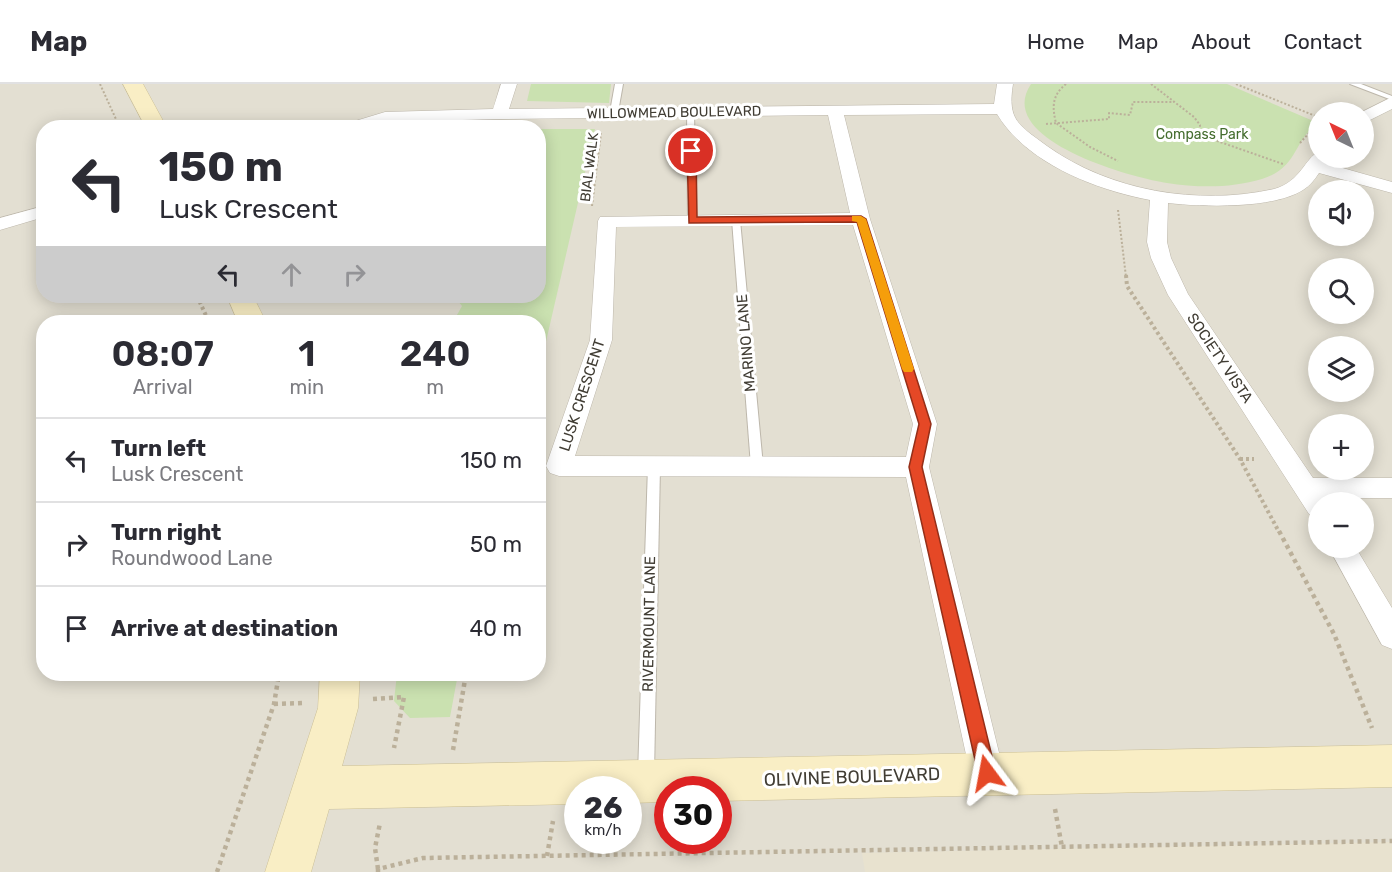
<!DOCTYPE html>
<meta charset="utf-8">
<style>
:root{--surface:#fff;--page:#f7f7f7;--text:#2b2b33;--muted:#7c7c81;--line:#e1e1e2}
body{margin:0;font-family:Rubik,sans-serif;background:var(--page);color:var(--text);height:100vh;display:flex;flex-direction:column;font-size:22px;white-space:nowrap}
*{box-sizing:border-box;margin:0}
p{font-size:20px;color:var(--muted)}
.icon{flex:none;width:33px;height:33px;fill:none;stroke:currentColor;stroke-width:2;stroke-linecap:round;stroke-linejoin:round}
.map{position:relative;flex:1;overflow:hidden}
.sheet{position:absolute;left:36px;top:231px;width:510px;height:366px;display:flex;flex-direction:column;background:var(--surface);border-radius:24px;box-shadow:0 3px 15px #0003}
.sheet>*{flex:none}
.guide{position:absolute;left:36px;top:36px;width:510px;height:183px;border-radius:24px;box-shadow:0 3px 15px #0003;background:#fff;color:var(--text);overflow:hidden}
.needle{width:39px;rotate:317deg}
.controls{position:absolute;left:1308px;top:18px;display:grid;gap:12px}
.controls a{display:grid;place-items:center;width:66px;height:66px;border-radius:50%;background:var(--surface);box-shadow:0 3px 15px #0003;font-size:30px}
.speed{position:absolute;left:564px;top:692px;display:flex;gap:12px;font-size:30px;font-weight:700;text-align:center}
.speed>*{display:grid;place-content:center;width:78px;height:78px;border-radius:50%;background:var(--surface);box-shadow:0 3px 15px #0003;line-height:1}
.speed small{font-size:15px;font-weight:400}
.speed .limit{border:9px solid #d22;background:#fff;color:#111}
.pin{position:absolute;display:grid;place-items:center;width:51px;height:51px;color:#fff;margin:-26px;border:3px solid #fff;border-radius:50%;box-shadow:0 2px 6px #0007}
.me{position:absolute;width:66px;margin:-33px;rotate:347deg;stroke-linejoin:round;filter:drop-shadow(0 0 4px #0008)}
.turn{display:flex;align-items:center;gap:21px;height:126px;padding:0 24px;font-size:27px}
.turn .icon{width:78px;height:78px;stroke-width:2.5}
.turn b{display:block;font-size:42px;line-height:51px}
.lanes{display:flex;align-items:center;height:57px;padding:0 24px;background:#0003;justify-content:center;gap:30px;direction:ltr}
.lanes .off{opacity:.35}
.eta{display:flex;justify-content:space-evenly;align-items:center;height:102px;text-align:center}
.eta b{font-size:36px;font-weight:600;line-height:42px}
ul{padding:0;list-style:none}
li{display:flex;align-items:center;gap:18px;height:84px;padding:0 24px;border-top:2px solid var(--line)}
li div{flex:1}
li b{display:block;font-size:22px}
li em{font-style:normal}
header{display:flex;align-items:center;gap:36px;box-sizing:border-box;height:84px;padding:0 30px;background:var(--surface);border-bottom:2px solid var(--line)}
header strong{font-size:28px}
nav{display:flex;gap:33px;margin-inline-start:auto;font-size:21px}
.map>svg:first-child{display:block}
.residential{fill:#e3dfd2;fill-rule:evenodd}
.education{fill:#e8e2cf}
.green{fill:#cae1b0}
.lines{fill:none;stroke-linecap:round;stroke-linejoin:round}
.lane-casing{stroke:#bdb7ab;stroke-width:2}
.street-casing{stroke:#bdb7ab;stroke-width:1}
.secondary-casing{stroke:#ccc097;stroke-width:1}
.path-far2{stroke:#bbb09a;stroke-width:2;stroke-dasharray:2 2;stroke-linecap:butt}
.path-far1{stroke:#bbb09a;stroke-width:4;stroke-dasharray:3 3;stroke-linecap:butt}
.path{stroke:#bbb09a;stroke-width:4.5;stroke-dasharray:4 4;stroke-linecap:butt}
.lane{fill:#fff;fill-rule:evenodd}
.street{fill:#fff;fill-rule:evenodd}
.secondary{fill:#f9eec5;fill-rule:evenodd}
.route{fill:#e54826;stroke:#952f19;stroke-width:1.5}
.slow{fill:#f59e0b}
.labels{text-anchor:middle;stroke-width:6;stroke-linejoin:round;paint-order:stroke}
.far-street-label{font-size:14px;fill:#413d34;stroke:#fff}
.far-park-label{font-size:14px;fill:#446d2e;stroke:#fff}
.street-label{font-size:15px;fill:#413d34;stroke:#fff}
.near-street-label{font-size:18px;fill:#413d34;stroke:#fff}
</style>
<header>
<strong>Map</strong>
<nav><a>Home</a><a>Map</a><a>About</a><a>Contact</a></nav>
</header>
<div class="map">
<svg width="1392" height="788" viewBox="0 0 1392 788">
<rect width="100%" height="100%" fill="#f0ede4"/>
<path class="residential" d="M0,0H1392V788H0ZM1318,28H1364V74H1318ZM44,44H538V212H44ZM1318,106H1364V152H1318ZM1318,184H1364V230H1318ZM44,238H538V590H44ZM1318,262H1364V308H1318ZM1318,340H1364V386H1318ZM1318,418H1364V464H1318ZM578,705H628V756H578ZM668,705H718V756H668Z"/>
<polygon class="education" points="1392,758 1392,788 865,788 862,769"/>
<g class="green">
<polygon points="531,0 611,0 609,19 527,17"/>
<path d="M1031,0H1227L1318,39C1292,58 1299,83 1262,95C1232,104 1199,104 1167,99C1133,94 993,56 1031,0Z"/>
<polygon points="539,45 595,45 539,288 538,238 453,238 462,222 454,212 538,212"/>
<polygon points="397,590 458,590 450,633 410,634 394,617"/>
</g>
<g class="lines">
<defs>
<g id="lane">
<polygon points="615,0 623,0 618,28 614,30 610,28"/>
<polygon points="1350,0 1361,0 1392,12 1392,16"/>
<polygon points="687,25 694,27 696,136 692,139 688,136"/>
<polygon points="736,133 740,136 763,382 761,385 753,385 751,382 732,136"/>
<polygon points="654,377 658,379 660,382 654,691 652,697 646,699 640,697 638,691 648,382 650,379"/>
</g>
<g id="street">
<path d="M501,0H517L509,25L994,20L997,0H1013C1007,37 1019,41 1047,62C1110,107 1198,122 1274,105C1301,98 1306,72 1318,69V74H1328L1325,79L1392,98V109L1319,89C1315,95 1310,102 1303,106C1273,125 1203,123 1168,119L1167,158L1171,174L1188,210L1313,394H1392V414H1327L1329,418H1318V432L1309,430L1168,211L1151,174L1147,158L1150,116C1096,106 1026,79 997,30L844,31L870,135L937,340L929,383L1004,689L999,701L987,706L975,701L970,689L906,393L559,392L550,389L546,382L590,256L598,137L600,133L850,129L828,31L500,35L386,38L367,44H340L342,41L385,28L493,25ZM853,141L913,340L906,373L575,372L612,256L616,143Z"/>
<polygon points="1392,13 1392,25 1364,39 1362,28"/>
<polygon points="44,122 44,133 0,146 0,134"/>
<polygon points="1329,464 1356,464 1392,524 1392,565 1382,561"/>
</g>
<g id="secondary">
<polygon points="123,0 143,0 167,44 146,44"/>
<polygon points="227,212 253,212 266,238 238,238"/>
<polygon points="320,590 360,590 358,624 342,682 1392,661 1392,703 718,717 718,705 668,705 668,718 628,719 628,705 578,705 578,720 329,725 311,788 265,788 318,624"/>
</g>
</defs>
<use href="#lane" class="lane-casing"/>
<use href="#street" class="street-casing"/>
<use href="#secondary" class="secondary-casing"/>
<g class="path-far2">
<polyline points="100,0 120,44"/>
<path d="M1066,0C1052,11 1052,23 1056,39L1090,63L1118,77"/>
<polyline points="1151,0 1194,33 1200,41 1200,51 1283,80"/>
<polyline points="1236,0 1318,33"/>
<polyline points="1337,28 1347,23"/>
<polyline points="1046,40 1109,35 1109,29 1130,31 1133,18 1174,18"/>
<polyline points="1300,59 1318,39"/>
<polyline points="592,122 601,49"/>
<polyline points="1118,126 1126,193"/>
</g>
<g class="path-far1">
<polyline points="1126,191 1127,202 1240,375 1279,448"/>
<polyline points="197,212 209,238"/>
<polyline points="1240,375 1254,375"/>
</g>
<g class="path">
<polyline points="1279,447 1334,550 1372,644"/>
<polyline points="373,615 404,613 394,664"/>
<polyline points="274,620 303,619"/>
<polyline points="453,666 466,590"/>
<polyline points="1055,725 1062,763"/>
<polyline points="547,772 553,737"/>
<polyline points="378,785 375,764 380,739"/>
<polyline points="217,788 274,620 279,590"/>
<polyline points="378,788 378,785 423,774 1392,757"/>
</g>
<use href="#lane" class="lane"/>
<use href="#street" class="street"/>
<use href="#secondary" class="secondary"/>
</g>
<polygon class="route" points="691,64 696,67 697,133 861,132 866,135 931,340 922,383 996,689 993,695 987,698 981,695 978,689 909,383 919,340 857,138 689,139 687,67"/>
<polygon class="slow" points="852,132 861,132 866,135 914,285 912,288 904,288 902,285 857,138 852,137"/>
<g class="labels">
<g class="far-street-label">
<text transform="translate(674 28) rotate(-1)" y="5">WILLOWMEAD BOULEVARD</text>
<text transform="translate(589 83) rotate(-83)" y="5">BIAL WALK</text>
</g>
<g class="far-park-label">
<text x="1202" y="55">Compass Park</text>
</g>
<g class="street-label">
<text transform="translate(746 259) rotate(-95)" y="5">MARINO LANE</text>
<text transform="translate(1220 274) rotate(56)" y="5">SOCIETY VISTA</text>
<text transform="translate(582 311) rotate(-72)" y="5">LUSK CRESCENT</text>
<text transform="translate(649 540) rotate(-89)" y="5">RIVERMOUNT LANE</text>
</g>
<g class="near-street-label">
<text transform="translate(852 693) rotate(-2)" y="6">OLIVINE BOULEVARD</text>
</g>
</g>
</svg>
<div class="controls">
<a><svg class="needle" viewBox="-14 -14 28 28"><path d="M0-13l5 13h-10z" fill="#e53935"/><path d="M0 13l5-13h-10z" fill="#7c7c81"/></svg></a>
<a><svg class="icon" aria-label="sound" viewBox="0 0 24 24"><path d="M4 9h4l5-4v14l-5-4H4zM17 9q2 3 0 6"/></svg></a>
<a><svg class="icon" aria-label="search" viewBox="0 0 24 24"><circle cx="10" cy="10" r="6"/><path d="M15 15l6 6"/></svg></a>
<a><svg class="icon" aria-label="layers" viewBox="0 0 24 24"><path d="M12 4l9 5-9 5-9-5zM3 14l9 5 9-5"/></svg></a>
<a>+</a>
<a>−</a>
</div>
<div class="speed"><div>26<small>km/h</small></div><div class="limit">30</div></div>
<div class="pin" style="left:691px;top:67px;background:#d93025"><svg class="icon" aria-label="arrive" viewBox="0 0 24 24"><path d="M6 21V4h12l-3 4 3 4H6"/></svg></div>
<svg class="me" style="left:987px;top:689px" viewBox="-20 -20 40 40"><path d="M0-17L14 15 0 8-14 15z" fill="#e54826" stroke="#fff" stroke-width="4"/></svg>
<div class="guide">
<div class="turn"><svg class="icon" aria-label="left" viewBox="0 0 24 24"><path d="M17 20v-9H6M10 6l-5 5 5 5"/></svg><div><b>150 m</b>Lusk Crescent</div></div>
<div class="lanes"><svg class="icon" aria-label="left" viewBox="0 0 24 24"><path d="M17 20v-9H6M10 6l-5 5 5 5"/></svg><svg class="icon off" aria-label="ahead" viewBox="0 0 24 24"><path d="M12 20V5M6 11l6-6 6 6"/></svg><svg class="icon off" aria-label="right" viewBox="0 0 24 24"><path d="M7 20v-9h11M14 6l5 5-5 5"/></svg></div>
</div>
<section class="sheet">
<div class="eta">
<div><b>08:07</b><p>Arrival</p></div>
<div><b>1</b><p>min</p></div>
<div><b>240</b><p>m</p></div>
</div>
<ul>
<li><svg class="icon" aria-label="left" viewBox="0 0 24 24"><path d="M17 20v-9H6M10 6l-5 5 5 5"/></svg><div><b>Turn left</b><p>Lusk Crescent</p></div><em>150 m</em></li>
<li><svg class="icon" aria-label="right" viewBox="0 0 24 24"><path d="M7 20v-9h11M14 6l5 5-5 5"/></svg><div><b>Turn right</b><p>Roundwood Lane</p></div><em>50 m</em></li>
<li><svg class="icon" aria-label="arrive" viewBox="0 0 24 24"><path d="M6 21V4h12l-3 4 3 4H6"/></svg><div><b>Arrive at destination</b></div><em>40 m</em></li>
</ul>
</section>
</div>
